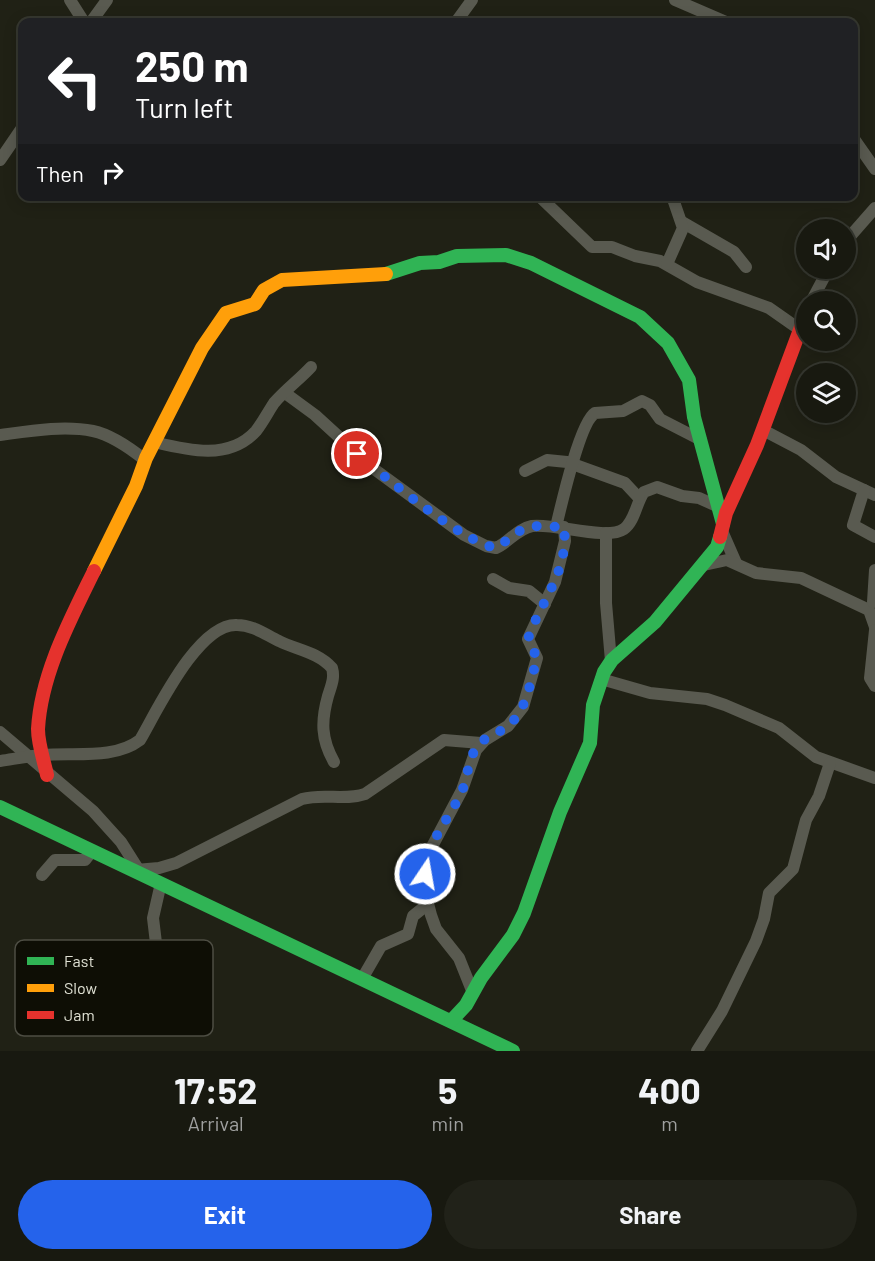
<!DOCTYPE html>
<style>
:root{--surface:#181910;--page:#212219;--text:#f1f3f6;--muted:#9fa09f;--line:#363830;--accent:#2563eb}
body{margin:0;font-family:Barlow,sans-serif;background:var(--page);color:var(--text);height:100vh;display:flex;flex-direction:column;font-size:22px;white-space:nowrap}
*{box-sizing:border-box;margin:0}
p{font-size:20px;color:var(--muted)}
.icon{flex:none;width:33px;height:33px;fill:none;stroke:currentColor;stroke-width:2;stroke-linecap:round;stroke-linejoin:round}
.map{position:relative;height:1051px;overflow:hidden}
.side{display:flex;flex-direction:column;background:var(--surface);flex:1}
.side>*{flex:none}
.top-card{position:absolute;left:18px;top:18px;width:840px;height:183px;border-radius:12px;box-shadow:0 3px 15px #0003,0 0 0 2px var(--line);background:#202124;color:#fff;overflow:hidden}
.tools{position:absolute;left:796px;top:219px;display:grid;gap:12px}
.tools a{display:grid;place-items:center;width:60px;height:60px;border-radius:50%;background:var(--surface);box-shadow:0 3px 15px #0003,0 0 0 2px var(--line);font-size:30px}
.pin{position:absolute;display:grid;place-items:center;width:51px;height:51px;color:#fff;margin:-26px;border:3px solid #fff;border-radius:50%;box-shadow:0 2px 6px #0007}
.me{position:absolute;width:66px;margin:-33px;rotate:12deg;stroke-linejoin:round;filter:drop-shadow(0 0 4px #0008)}
.turn{display:flex;align-items:center;gap:21px;height:126px;padding:0 18px;font-size:27px}
.turn .icon{width:78px;height:78px;stroke-width:2.5}
.turn b{display:block;font-size:42px;line-height:51px}
.then{display:flex;align-items:center;height:57px;padding:0 18px;background:#0003;gap:12px;font-size:22px}
.eta{display:flex;justify-content:space-evenly;align-items:center;height:102px;text-align:center}
.eta b{font-size:36px;font-weight:700;line-height:42px}
.primary-button{display:flex;gap:12px;margin-top:auto;padding:12px 18px}
.primary-button a{flex:1;height:69px;border-radius:36px;background:var(--accent);color:#fff;font-size:24px;font-weight:700;line-height:69px;text-align:center}
.primary-button a+a{background:var(--page);color:var(--text)}
.map>svg:first-child{display:block}
.lines{fill:none;stroke-linecap:round;stroke-linejoin:round}
.street{stroke:#595a50;stroke-width:12}
.fast{stroke:#30b455;stroke-width:14}
.slow{stroke:#ff9f0a;stroke-width:14}
.jam{stroke:#e5322d;stroke-width:14}
.route{stroke:#2563eb;stroke-width:10;stroke-dasharray:0 18}
.key{fill:#0e0e05;stroke:#4d4d43;stroke-width:1.5}
.key-label{font-size:16px;fill:#dfe0d3}
</style>
<div class="map">
<svg width="875" height="1051" viewBox="0 0 875 1051">
<rect width="100%" height="100%" fill="#202115"/>
<g class="lines">
<g class="street">
<polyline points="70,0 84,22"/>
<polyline points="675,0 726,22"/>
<polyline points="91,22 107,0"/>
<polyline points="456,22 472,0"/>
<polyline points="854,139 875,169"/>
<polyline points="0,160 22,128"/>
<polyline points="539,196 592,247 612,247 635,256 660,261 697,282 769,308 799,329"/>
<polyline points="682,222 734,252 746,267"/>
<polyline points="846,241 875,208"/>
<polyline points="667,264 683,228 672,196"/>
<polyline points="811,302 829,268"/>
<path d="M285,393L315,415L374,469L464,535L486,546L496,548C509,542 517,529 532,526C556,523 606,541 624,529C635,521 636,503 644,492L657,487L682,496L699,498L719,507"/>
<polyline points="763,430 801,450 836,477 875,495"/>
<path d="M0,435C29,431 64,425 93,431C112,435 130,448 145,460"/>
<path d="M154,442C187,450 229,461 256,431C263,422 268,412 274,403C285,390 300,379 311,367"/>
<polyline points="525,471 547,460 567,462 625,483 639,498"/>
<polyline points="864,490 853,525 875,537"/>
<path d="M556,527C561,506 580,422 595,413L623,411L642,401L650,405L660,419L701,440"/>
<polyline points="722,531 736,563"/>
<polyline points="606,533 606,603 611,661"/>
<polyline points="704,565 727,560 756,573 801,578 869,610 875,627"/>
<polyline points="493,579 509,588 529,591 545,604"/>
<polyline points="873,602 875,570"/>
<polyline points="875,630 870,678 875,686"/>
<polyline points="601,679 650,693 707,699 725,705 779,728 816,757 875,778"/>
<polyline points="0,732 93,811 121,842 140,872"/>
<path d="M0,761C14,759 28,756 43,755C73,752 114,760 140,740C157,711 198,623 237,625C253,625 266,635 279,641C297,650 318,652 332,668C335,678 331,686 328,696C321,721 321,739 334,762"/>
<path d="M136,870L159,868L176,863L302,799C324,793 344,801 365,794L444,740L481,743"/>
<polyline points="42,875 55,860 85,860 92,851"/>
<polyline points="159,968 153,918 161,883"/>
<polyline points="362,979 381,946 408,934 413,916 428,904"/>
<polyline points="473,993 459,958 436,929 431,915 424,888 426,858 462,790 476,750 485,740 508,726 523,707 537,658 528,639 555,582 565,541 564,527"/>
<polyline points="697,1051 722,1011 756,941 764,919 769,893 793,869 806,820 819,796 830,763"/>
</g>
<g class="fast">
<polyline points="386,274 420,263 439,262 457,256 506,255 531,263 640,317 668,343 689,380 694,417 723,524"/>
<polyline points="0,807 513,1051"/>
<polyline points="451,1021 466,1005 481,978 513,935 524,913 560,812 590,743 593,705 604,672 612,660 655,622 717,547 720,537"/>
</g>
<polyline class="slow" points="94,571 136,486 146,458 202,348 226,313 255,304 264,290 282,280 386,274"/>
<g class="jam">
<polyline points="720,537 726,513 757,445 807,311"/>
<path d="M47,775C44,761 38,744 38,729C41,674 70,620 94,571"/>
</g>
</g>
<g class="lines">
<path class="route" d="M357,454C385,477 464,543 496,548L521,530L532,526L564,527C569,572 541,600 528,639L537,658C531,679 527,709 510,724C501,733 488,735 479,744C468,757 468,777 462,791C449,820 427,841 425,874"/>
</g>
<rect x="15" y="940" width="198" height="96" rx="9" class="key"/>
<rect x="27" y="957" width="27" height="8" fill="#30b455"/>
<rect x="27" y="984" width="27" height="8" fill="#ff9f0a"/>
<rect x="27" y="1011" width="27" height="8" fill="#e5322d"/>
<g class="key-label">
<text x="64" y="967">Fast</text>
<text x="64" y="994">Slow</text>
<text x="64" y="1021">Jam</text>
</g>
</svg>
<div class="tools">
<a><svg class="icon" aria-label="sound" viewBox="0 0 24 24"><path d="M4 9h4l5-4v14l-5-4H4zM17 9q2 3 0 6"/></svg></a>
<a><svg class="icon" aria-label="search" viewBox="0 0 24 24"><circle cx="10" cy="10" r="6"/><path d="M15 15l6 6"/></svg></a>
<a><svg class="icon" aria-label="layers" viewBox="0 0 24 24"><path d="M12 4l9 5-9 5-9-5zM3 14l9 5 9-5"/></svg></a>
</div>
<div class="pin" style="left:357px;top:454px;background:#d93025"><svg class="icon" aria-label="arrive" viewBox="0 0 24 24"><path d="M6 21V4h12l-3 4 3 4H6"/></svg></div>
<svg class="me" style="left:425px;top:874px" viewBox="-20 -20 40 40"><circle r="17" fill="#2563eb" stroke="#fff" stroke-width="3"/><path d="M0-11L8 9 0 5-8 9z" fill="#fff"/></svg>
<div class="top-card">
<div class="turn"><svg class="icon" aria-label="left" viewBox="0 0 24 24"><path d="M17 20v-9H6M10 6l-5 5 5 5"/></svg><div><b>250 m</b>Turn left</div></div>
<div class="then">Then<svg class="icon" aria-label="right" viewBox="0 0 24 24"><path d="M7 20v-9h11M14 6l5 5-5 5"/></svg></div>
</div>
</div>
<section class="side">
<div class="eta">
<div><b>17:52</b><p>Arrival</p></div>
<div><b>5</b><p>min</p></div>
<div><b>400</b><p>m</p></div>
</div>
<div class="primary-button"><a>Exit</a><a>Share</a></div>
</section>
